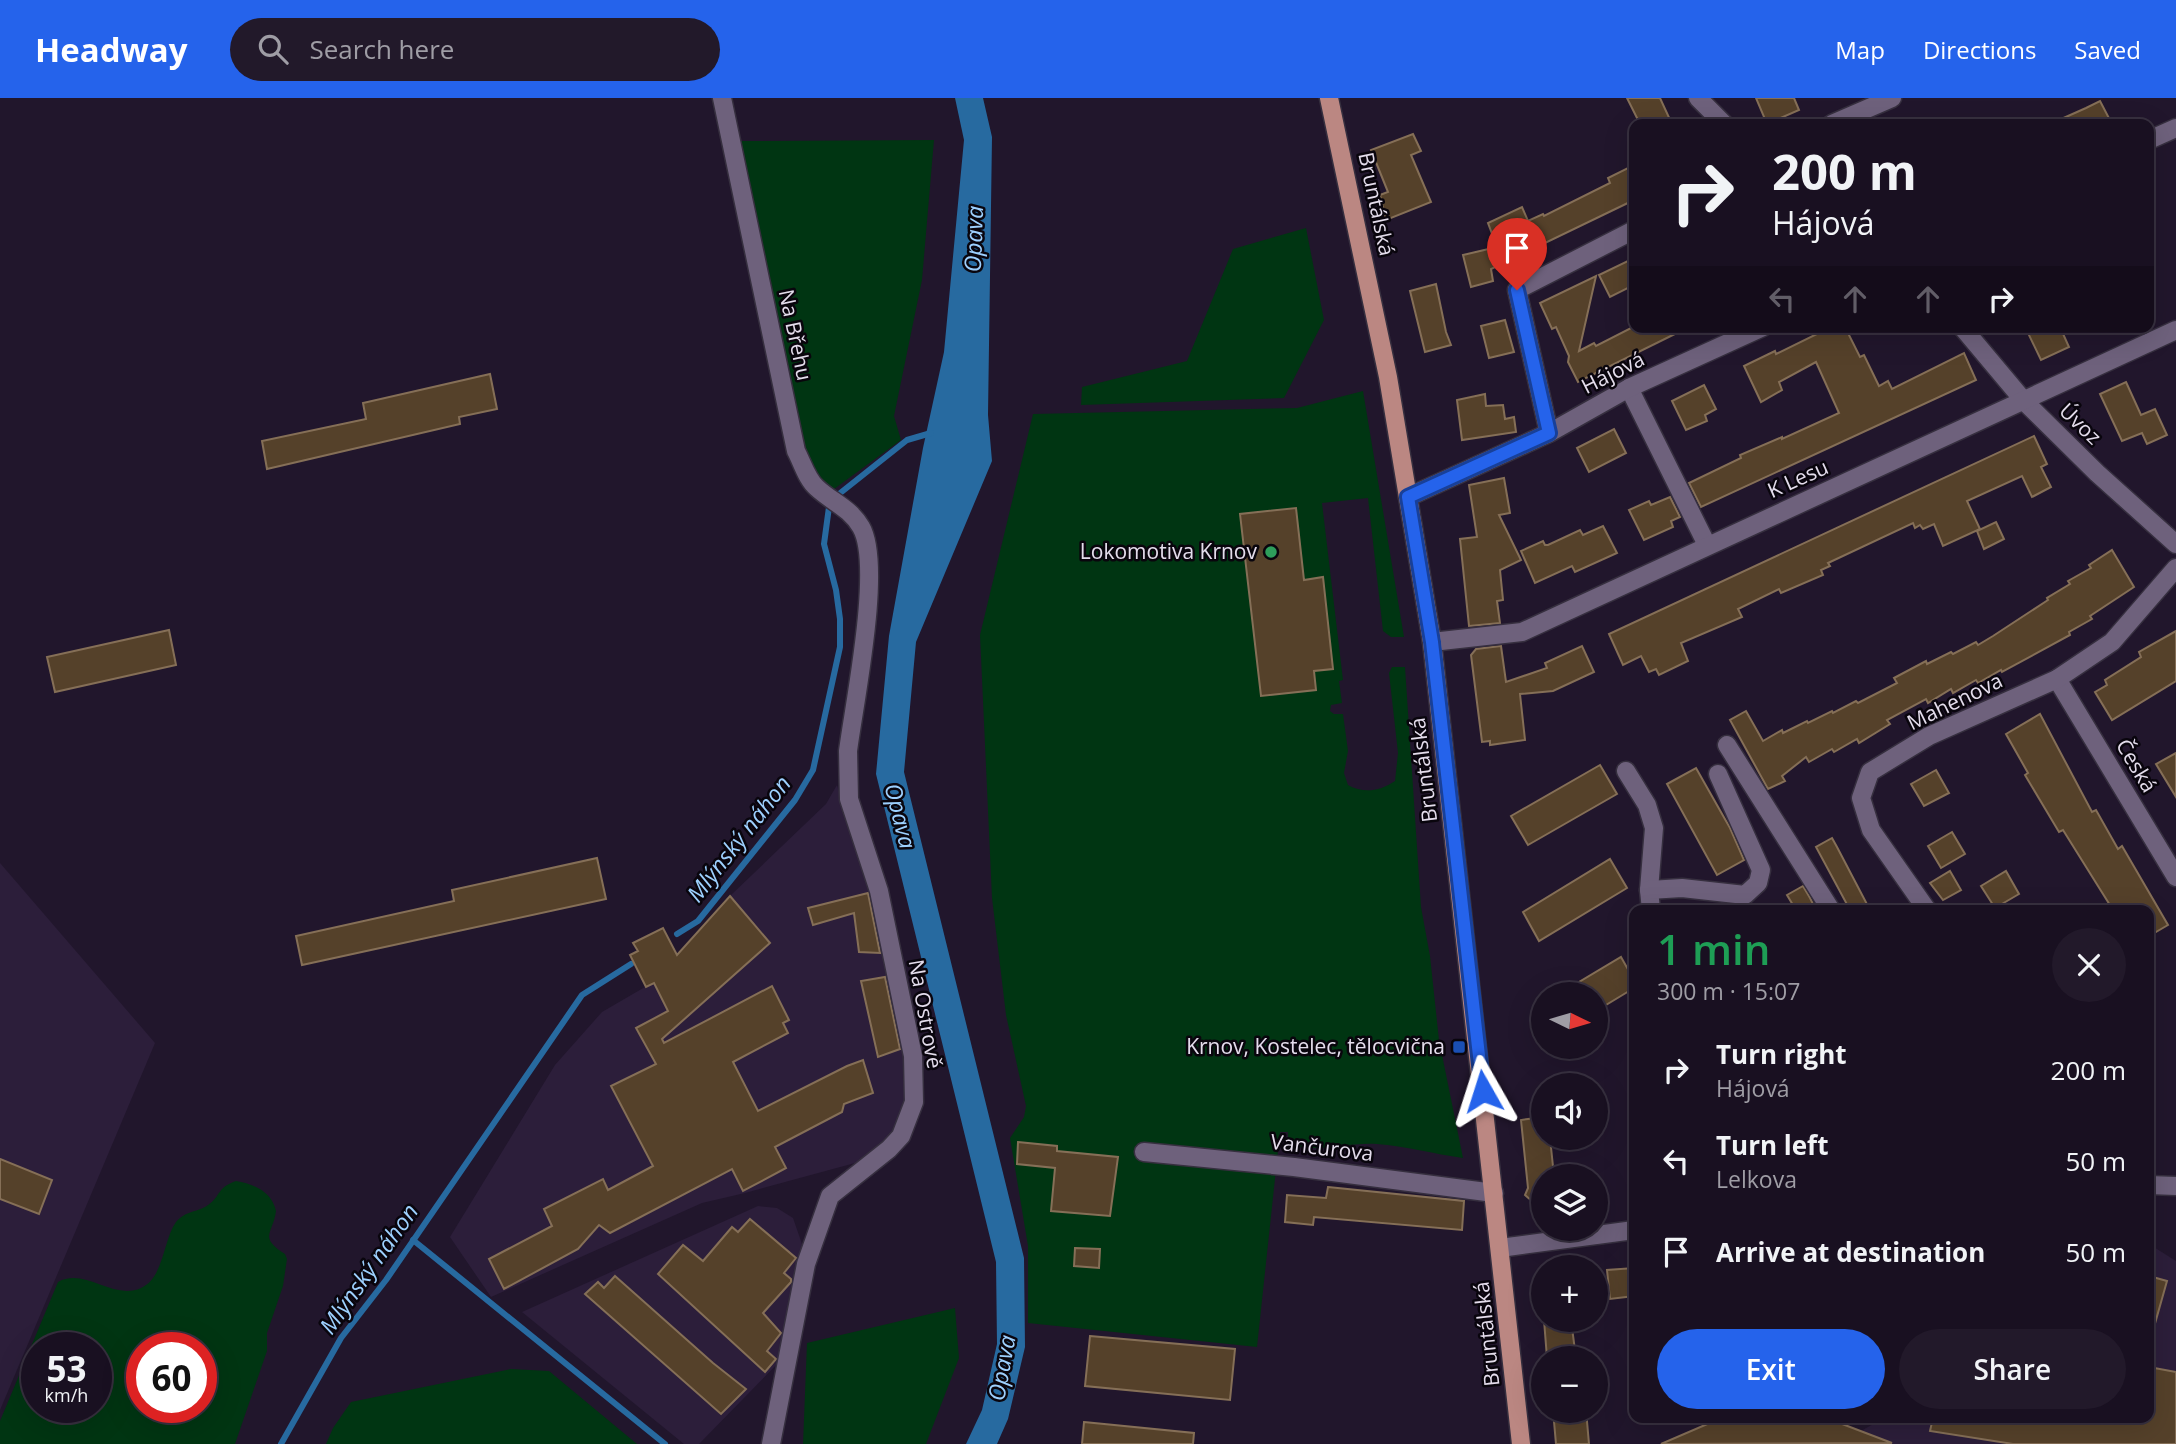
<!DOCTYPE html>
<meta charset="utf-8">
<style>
:root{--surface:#191021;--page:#22192a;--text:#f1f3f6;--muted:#9f9da5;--line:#37303f;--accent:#2563eb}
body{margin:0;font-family:"Open Sans",sans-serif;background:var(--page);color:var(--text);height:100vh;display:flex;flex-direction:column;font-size:26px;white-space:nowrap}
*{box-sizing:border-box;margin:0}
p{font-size:23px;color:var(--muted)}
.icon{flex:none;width:38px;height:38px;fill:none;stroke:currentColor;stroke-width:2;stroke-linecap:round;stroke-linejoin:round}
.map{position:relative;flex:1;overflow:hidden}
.panel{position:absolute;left:1629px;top:807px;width:525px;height:518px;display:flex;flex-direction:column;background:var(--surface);border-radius:14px;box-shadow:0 7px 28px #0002,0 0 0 2px var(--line)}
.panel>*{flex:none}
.banner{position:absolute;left:1629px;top:21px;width:525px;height:214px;border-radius:14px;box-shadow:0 7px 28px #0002,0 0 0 2px var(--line);background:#191021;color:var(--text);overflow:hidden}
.needle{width:46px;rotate:95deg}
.tools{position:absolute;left:1531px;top:884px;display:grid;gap:14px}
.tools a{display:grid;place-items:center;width:77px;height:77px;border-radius:50%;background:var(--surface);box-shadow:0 7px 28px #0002,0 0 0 2px var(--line);font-size:35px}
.speed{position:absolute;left:21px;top:1234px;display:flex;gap:14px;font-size:35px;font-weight:700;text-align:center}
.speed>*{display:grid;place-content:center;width:91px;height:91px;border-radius:50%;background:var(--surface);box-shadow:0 7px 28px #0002,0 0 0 2px var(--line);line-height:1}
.speed small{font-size:18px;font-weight:400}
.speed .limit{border:10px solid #d22;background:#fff;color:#111}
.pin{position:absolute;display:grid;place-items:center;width:60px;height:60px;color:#fff;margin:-72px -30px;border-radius:50% 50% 50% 0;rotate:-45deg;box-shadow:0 0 7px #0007}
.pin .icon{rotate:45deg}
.me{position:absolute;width:77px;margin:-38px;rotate:354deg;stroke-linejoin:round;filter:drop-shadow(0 0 5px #0008)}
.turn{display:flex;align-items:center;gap:24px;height:147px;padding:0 28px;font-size:32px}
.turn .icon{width:91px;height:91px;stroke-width:2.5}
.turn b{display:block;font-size:49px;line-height:60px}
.lanes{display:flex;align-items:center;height:66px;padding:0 28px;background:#0003;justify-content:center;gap:35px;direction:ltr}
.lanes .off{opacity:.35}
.round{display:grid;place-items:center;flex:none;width:74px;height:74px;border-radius:37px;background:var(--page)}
.summary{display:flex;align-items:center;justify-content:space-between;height:119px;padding:0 28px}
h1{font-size:42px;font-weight:600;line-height:52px;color:#1e9e55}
.cta{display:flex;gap:14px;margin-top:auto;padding:14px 28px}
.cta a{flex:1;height:80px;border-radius:42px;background:var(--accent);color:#fff;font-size:28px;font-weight:600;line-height:80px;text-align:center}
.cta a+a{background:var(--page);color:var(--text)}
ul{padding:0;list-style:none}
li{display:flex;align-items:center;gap:21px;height:91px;padding:0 28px}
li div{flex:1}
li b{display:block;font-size:26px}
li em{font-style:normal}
header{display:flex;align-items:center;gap:42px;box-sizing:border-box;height:98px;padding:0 35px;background:var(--accent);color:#fff}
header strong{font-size:33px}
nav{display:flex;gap:38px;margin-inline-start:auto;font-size:24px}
.search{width:490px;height:63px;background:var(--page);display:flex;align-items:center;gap:18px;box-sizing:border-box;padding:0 24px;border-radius:38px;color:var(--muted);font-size:26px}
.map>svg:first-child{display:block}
.built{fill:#2c1e3a}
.green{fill:#003512;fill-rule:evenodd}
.water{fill:#276aa0}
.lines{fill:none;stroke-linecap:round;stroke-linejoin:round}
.stream{stroke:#276aa0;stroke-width:6}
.building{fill:#55412a;stroke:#856f57;stroke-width:2}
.minor-casing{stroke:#362f3f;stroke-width:21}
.major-casing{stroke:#362f3f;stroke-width:21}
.minor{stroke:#6e617c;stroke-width:18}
.major{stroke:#bb8782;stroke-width:18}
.route-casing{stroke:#184099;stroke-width:18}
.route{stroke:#2563eb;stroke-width:12}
.leisure-dot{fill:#2e9e5b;stroke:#09050d;stroke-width:2.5}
.transit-dot{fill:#1a4fb4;stroke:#09050d;stroke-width:2.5}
.labels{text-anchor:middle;stroke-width:5;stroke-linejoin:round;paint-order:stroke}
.street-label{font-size:21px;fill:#e4ddec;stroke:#09050d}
.poi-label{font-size:21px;fill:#e4ddec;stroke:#09050d;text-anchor:end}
.water-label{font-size:23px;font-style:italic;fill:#9dd0fe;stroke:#09050d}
</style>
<header>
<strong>Headway</strong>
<div class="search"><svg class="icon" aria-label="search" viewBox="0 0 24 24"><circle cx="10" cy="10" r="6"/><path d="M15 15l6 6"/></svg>Search here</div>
<nav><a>Map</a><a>Directions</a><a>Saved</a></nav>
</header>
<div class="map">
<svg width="2176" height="1346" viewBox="0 0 2176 1346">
<rect width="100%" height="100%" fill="#21162c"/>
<g class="built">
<polygon points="837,687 869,794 873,798 907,948 909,1006 886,1043 866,1062 745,1095 702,1105 491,1199 450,1139 555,967 602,914 645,889 630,857 637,853 633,845 663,830 678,857 730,798 826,706"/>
<polygon points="0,765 155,945 0,1312"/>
<polygon points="758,1108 777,1110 793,1120 802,1146 781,1262 699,1346 684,1346 522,1214"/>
<polygon points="2149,1146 2176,1163 2176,1346 1667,1346 1689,1334 1733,1320 1820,1320 1861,1333 1884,1320 2149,1320"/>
</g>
<g class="green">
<polygon points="934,42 922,182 894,318 901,342 830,394 818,384 803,354 740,43"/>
<polygon points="1306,130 1324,222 1284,300 1081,307 1082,289 1187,263 1233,151"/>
<path d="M1363,293L1404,539H1391L1383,533L1368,400L1322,405L1343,582L1339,583L1342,605L1331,607L1330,613L1334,616H1343L1348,653L1344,675L1348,687C1364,696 1380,693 1395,683L1398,655L1389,575L1392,569H1405L1421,809L1430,858L1439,942L1463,1060C1434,1056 1405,1048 1377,1046C1351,1044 1326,1053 1300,1049C1292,1047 1287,1042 1288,1034H1280L1257,1249L1028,1225V1148L1010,1040L1024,1019L1026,1008L1006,917L992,800L980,537L1033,316L1297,310Z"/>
<path d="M236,1083C254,1086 272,1094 276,1113C273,1136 258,1139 285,1156L287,1161L283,1188L267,1235V1253L235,1346H0V1323L58,1184C85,1169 113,1203 141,1190C164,1180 163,1142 176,1124C186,1112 197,1115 208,1107C222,1097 216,1090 236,1083ZM37,1250H96V1309H37ZM142,1250H201V1309H142Z"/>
<polygon points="955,1210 959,1260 926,1346 803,1346 807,1245"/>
<polygon points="511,1271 549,1273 637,1346 326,1346 333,1330 351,1304"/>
</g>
<polygon class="water" points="955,0 983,0 992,39 988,317 992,363 916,544 904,674 1024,1160 1025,1249 1008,1321 997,1346 966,1346 982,1312 997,1246 996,1164 876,676 889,538 923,350 944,254 964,42"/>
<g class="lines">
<g class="stream">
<polyline points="677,836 698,823 795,702 813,672 840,549 840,521 836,492 824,446 829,409 839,396 907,342 931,335"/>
<polyline points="413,1142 665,1346"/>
<polyline points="281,1346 341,1240 386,1182 582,897 631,866"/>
</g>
</g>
<g class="building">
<polygon points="1627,0 1660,0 1672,26 1640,26"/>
<polygon points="1756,0 1794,0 1799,12 1767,26"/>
<polygon points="2100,3 2112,26 2050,26 2086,10"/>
<polygon points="1413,36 1421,53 1411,57 1431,104 1386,122 1380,97 1388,94 1371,52"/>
<polygon points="1634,67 1634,102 1491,171 1493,183 1471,189 1463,157 1497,149 1488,125 1522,109 1528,123 1543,116 1544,118 1610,85 1608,80"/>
<polygon points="1634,160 1634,187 1610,199 1599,177"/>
<polygon points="1596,178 1579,253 1594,245 1596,248 1633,229 1689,229 1578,284 1568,264 1569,258 1556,229 1552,231 1540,205"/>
<polygon points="1436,186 1446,234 1451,247 1425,254 1410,193"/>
<polygon points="1505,222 1514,254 1489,260 1481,228"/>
<polygon points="1831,229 1845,229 1860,259 1864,257 1879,288 1888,283 1892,291 1964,255 1976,282 1701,409 1689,385 1741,360 1740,357 1782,339 1782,341 1839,315 1816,264 1779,284 1782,292 1761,304 1744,268 1775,253 1776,256"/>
<polygon points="2040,229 2060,229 2069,249 2041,262 2028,235"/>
<polygon points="490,276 497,311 459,319 460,326 267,371 262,343 366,321 363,305"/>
<polygon points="2126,284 2141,317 2155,311 2167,337 2147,346 2142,335 2122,343 2100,296"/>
<polygon points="1704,287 1716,311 1705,317 1707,323 1686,332 1672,303"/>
<polygon points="1485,296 1486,308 1503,307 1505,321 1514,319 1516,334 1462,342 1457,302"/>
<polygon points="1614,331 1626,355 1589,374 1577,350"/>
<polygon points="2034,338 2047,366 2041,369 2051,389 2032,399 2022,378 1967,403 1980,431 1943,448 1934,426 1923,431 1920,427 1915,430 1913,425 1828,465 1830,468 1821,472 1823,477 1781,495 1779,491 1738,511 1742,519 1681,545 1688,563 1659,577 1656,571 1649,574 1641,558 1623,567 1609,536"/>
<polygon points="1504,380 1510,415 1499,417 1521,462 1500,472 1503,502 1497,503 1500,525 1469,528 1460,441 1477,439 1469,387"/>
<polygon points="1670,399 1680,419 1671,423 1673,429 1644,442 1629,412 1649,403 1651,407"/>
<polygon points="1296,410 1304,482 1323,479 1333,571 1314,573 1316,592 1261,598 1240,416"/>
<polygon points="1996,424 2004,441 1984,451 1977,433"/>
<polygon points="1603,428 1617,455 1575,474 1572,468 1535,485 1521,453 1543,443 1545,447 1548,447 1580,432 1583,437"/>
<polygon points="2112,452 2134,489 2090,518 2092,521 2069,534 2070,537 2002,574 2001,572 1978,585 1976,582 1953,595 1951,591 1928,605 1926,601 1887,622 1890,626 1859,645 1857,641 1834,654 1832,651 1809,664 1806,659 1782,678 1785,683 1768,691 1730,622 1746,613 1763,643 1782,632 1783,635 1807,623 1808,625 1832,613 1833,615 1856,603 1858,605 1897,585 1894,580 1926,563 1927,566 1951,554 1953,556 1976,544 1978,547 1993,538 2048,502 2047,500 2070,486 2068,483 2091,470 2089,467"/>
<polygon points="169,532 176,567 55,594 47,559"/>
<polygon points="2176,533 2176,583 2112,622 2095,594 2107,587 2105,582 2141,559 2139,554"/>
<polygon points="1501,548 1506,584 1547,570 1545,565 1582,548 1594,574 1553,593 1520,596 1525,642 1490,647 1490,643 1482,644 1471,557 1476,551"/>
<polygon points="2040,616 2092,714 2096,712 2118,751 2122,748 2168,827 2149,838 2149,812 2113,812 2063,732 2059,734 2025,677 2028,675 2006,636"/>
<polygon points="2176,655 2176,699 2156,666"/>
<polygon points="1600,667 1617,696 1528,747 1511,718"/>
<polygon points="1696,670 1730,730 1744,762 1717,777 1667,686"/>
<polygon points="1936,672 1949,695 1924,708 1911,686"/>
<polygon points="1952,734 1965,756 1941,770 1928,748"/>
<polygon points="1832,740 1837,749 1870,812 1850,812 1816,749"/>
<polygon points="597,760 606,801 302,867 296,838 454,803 452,792"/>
<polygon points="1610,761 1627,790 1539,843 1523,814"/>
<polygon points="1950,773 1961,792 1943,802 1930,785"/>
<polygon points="2006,773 2019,796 1995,810 1981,788"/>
<polygon points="1803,788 1810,800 1816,812 1796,812 1787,797"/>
<polygon points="868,795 880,855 859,854 854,815 813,827 808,810"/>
<polygon points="730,798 770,845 662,941 664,945 772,888 789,922 783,925 788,935 733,964 758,1013 847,968 863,962 873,995 844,1006 842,1014 775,1049 786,1070 743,1093 732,1071 610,1135 599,1127 578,1151 504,1191 489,1161 552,1128 544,1111 603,1081 608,1092 653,1068 611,988 656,966 636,930 668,913 654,885 646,889 630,857 638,853 633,845 663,830 677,857"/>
<polygon points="1621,859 1634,882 1634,890 1596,913 1596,896 1559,896"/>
<polygon points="885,879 900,951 878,959 861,883"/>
<polygon points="1544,1019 1544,1040 1550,1040 1554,1078 1544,1078 1544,1103 1533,1104 1525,1097 1528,1090 1521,1022"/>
<polygon points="1018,1044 1057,1048 1057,1053 1118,1059 1110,1118 1051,1113 1055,1070 1017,1066"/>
<polygon points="0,1061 52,1082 39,1116 0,1101"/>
<polygon points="1328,1089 1464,1103 1462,1132 1314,1119 1313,1127 1285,1124 1287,1097 1326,1100"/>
<polygon points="750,1121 796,1160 784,1175 791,1181 791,1184 763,1215 781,1235 767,1253 776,1261 765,1274 658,1176 683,1147 703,1163 732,1129 738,1134"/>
<polygon points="1075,1150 1100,1151 1099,1170 1074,1168"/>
<polygon points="1634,1170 1634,1198 1610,1201 1607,1172"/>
<polygon points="615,1178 713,1265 746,1291 721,1316 585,1196 598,1184 604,1190"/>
<polygon points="2149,1178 2167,1183 2154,1229 2149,1228"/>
<polygon points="1544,1222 1571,1222 1576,1260 1547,1260"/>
<polygon points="1090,1238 1235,1251 1230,1302 1085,1288"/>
<polygon points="2149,1269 2176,1274 2176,1346 2013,1346 1930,1333 1933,1320 2149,1320"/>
<polygon points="1553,1312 1586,1312 1589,1346 1556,1346"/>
<polygon points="1733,1320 1820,1320 1837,1324 1892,1345 1661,1346 1712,1324"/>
<polygon points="1084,1324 1194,1335 1193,1346 1082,1346"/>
</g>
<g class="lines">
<defs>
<g id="minor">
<path d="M722,0L796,353C802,364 807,382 817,390C832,404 850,410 861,429C883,467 854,606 848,653L849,701L879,793L913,958L914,1004L901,1038L889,1051L830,1098L806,1166L771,1346"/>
<polyline points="1698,0 1724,26"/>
<polyline points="1832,26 1892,0"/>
<polyline points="2149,42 2176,30"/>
<polyline points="1962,229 2024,303 2097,375 2176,446"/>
<polyline points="1629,290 1707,447"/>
<polyline points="1549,335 1517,192 1634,132"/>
<polyline points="1408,399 1549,335 1629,290 1763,229"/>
<polyline points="1432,544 1522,534 2176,232"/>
<polyline points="2057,581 2176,779"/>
<polyline points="1727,647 1831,812"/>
<polyline points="1626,673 1647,707 1654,730 1649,792 1651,812"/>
<polyline points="1649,792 1682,790 1745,797 1758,785 1761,772 1718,676"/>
<polyline points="1927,812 1871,732 1861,700 1870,674 1929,638 2057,581 2112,544 2176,470"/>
<polyline points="1144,1054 1294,1069 1494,1095"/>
<polyline points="2149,1087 2176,1088"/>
<polyline points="1500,1150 1634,1132"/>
</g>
<polyline id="major" points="1329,0 1388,279 1432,544 1521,1346"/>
</defs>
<use href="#minor" class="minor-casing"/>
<use href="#major" class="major-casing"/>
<use href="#minor" class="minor"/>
<use href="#major" class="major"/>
</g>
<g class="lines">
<defs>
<polyline id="route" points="1483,993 1432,544 1408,399 1549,335 1517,192"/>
</defs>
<use href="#route" class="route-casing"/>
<use href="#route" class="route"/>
</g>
<circle class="leisure-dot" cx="1271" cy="454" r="7"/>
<rect class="transit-dot" x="1452" y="942" width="14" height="14" rx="3.5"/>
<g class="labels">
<g class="street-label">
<text transform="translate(1376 106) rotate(78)" y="7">Bruntálská</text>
<text transform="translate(795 237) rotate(78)" y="7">Na Břehu</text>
<text transform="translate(1613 275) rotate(-27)" y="7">Hájová</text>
<text transform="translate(2080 326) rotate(44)" y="7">Úvoz</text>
<text transform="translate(1798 381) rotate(-24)" y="7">K Lesu</text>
<text transform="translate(1955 604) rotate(-26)" y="7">Mahenova</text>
<text transform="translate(2136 668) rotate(59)" y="7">Česká</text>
<text transform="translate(1424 672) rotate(-97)" y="7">Bruntálská</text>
<text transform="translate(925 916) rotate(80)" y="7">Na Ostrově</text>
<text transform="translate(1322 1050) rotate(7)" y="7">Vančurova</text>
<text transform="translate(1487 1236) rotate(-96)" y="7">Bruntálská</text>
</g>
<g class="poi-label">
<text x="1257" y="461">Lokomotiva Krnov</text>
<text x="1445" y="956">Krnov, Kostelec, tělocvična</text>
</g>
<g class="water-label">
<text transform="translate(974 141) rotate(-88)" y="8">Opava</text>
<text transform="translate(900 718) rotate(76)" y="8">Opava</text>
<text transform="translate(739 741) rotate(-52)" y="8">Mlýnský náhon</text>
<text transform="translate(369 1171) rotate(-55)" y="8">Mlýnský náhon</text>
<text transform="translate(1002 1270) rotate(-80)" y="8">Opava</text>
</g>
</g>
</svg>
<div class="tools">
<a><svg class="needle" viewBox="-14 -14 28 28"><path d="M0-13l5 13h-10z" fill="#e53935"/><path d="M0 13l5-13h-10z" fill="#9f9da5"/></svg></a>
<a><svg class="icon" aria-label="sound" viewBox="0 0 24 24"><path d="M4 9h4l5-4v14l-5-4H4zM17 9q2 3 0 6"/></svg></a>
<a><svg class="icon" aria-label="layers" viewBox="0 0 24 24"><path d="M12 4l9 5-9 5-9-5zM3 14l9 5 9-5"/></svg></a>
<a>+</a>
<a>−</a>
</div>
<div class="speed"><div>53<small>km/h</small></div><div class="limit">60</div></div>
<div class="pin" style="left:1517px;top:192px;background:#d93025"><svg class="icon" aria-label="arrive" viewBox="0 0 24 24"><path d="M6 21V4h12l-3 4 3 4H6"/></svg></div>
<svg class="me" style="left:1483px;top:993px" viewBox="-20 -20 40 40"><path d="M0-17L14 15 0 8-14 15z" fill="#2563eb" stroke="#fff" stroke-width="4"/></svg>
<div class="banner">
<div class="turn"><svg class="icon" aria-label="right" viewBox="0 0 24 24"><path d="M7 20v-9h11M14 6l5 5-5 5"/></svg><div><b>200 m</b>Hájová</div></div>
<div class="lanes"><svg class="icon off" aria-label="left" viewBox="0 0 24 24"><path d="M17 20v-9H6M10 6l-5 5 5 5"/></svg><svg class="icon off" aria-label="ahead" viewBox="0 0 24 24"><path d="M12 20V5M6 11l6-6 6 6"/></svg><svg class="icon off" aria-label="ahead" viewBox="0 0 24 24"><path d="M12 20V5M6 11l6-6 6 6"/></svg><svg class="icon" aria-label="right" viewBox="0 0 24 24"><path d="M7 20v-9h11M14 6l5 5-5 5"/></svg></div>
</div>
<section class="panel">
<div class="summary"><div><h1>1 min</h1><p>300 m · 15:07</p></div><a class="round"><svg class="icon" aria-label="close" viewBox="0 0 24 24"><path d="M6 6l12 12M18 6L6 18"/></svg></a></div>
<ul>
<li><svg class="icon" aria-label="right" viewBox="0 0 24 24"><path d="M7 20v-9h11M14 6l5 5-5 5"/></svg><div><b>Turn right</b><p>Hájová</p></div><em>200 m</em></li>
<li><svg class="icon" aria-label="left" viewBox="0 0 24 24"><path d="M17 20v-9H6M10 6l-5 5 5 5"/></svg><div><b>Turn left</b><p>Lelkova</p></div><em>50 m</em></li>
<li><svg class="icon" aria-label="arrive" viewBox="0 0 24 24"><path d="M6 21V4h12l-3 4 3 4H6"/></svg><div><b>Arrive at destination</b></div><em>50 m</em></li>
</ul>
<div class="cta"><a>Exit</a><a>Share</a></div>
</section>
</div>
